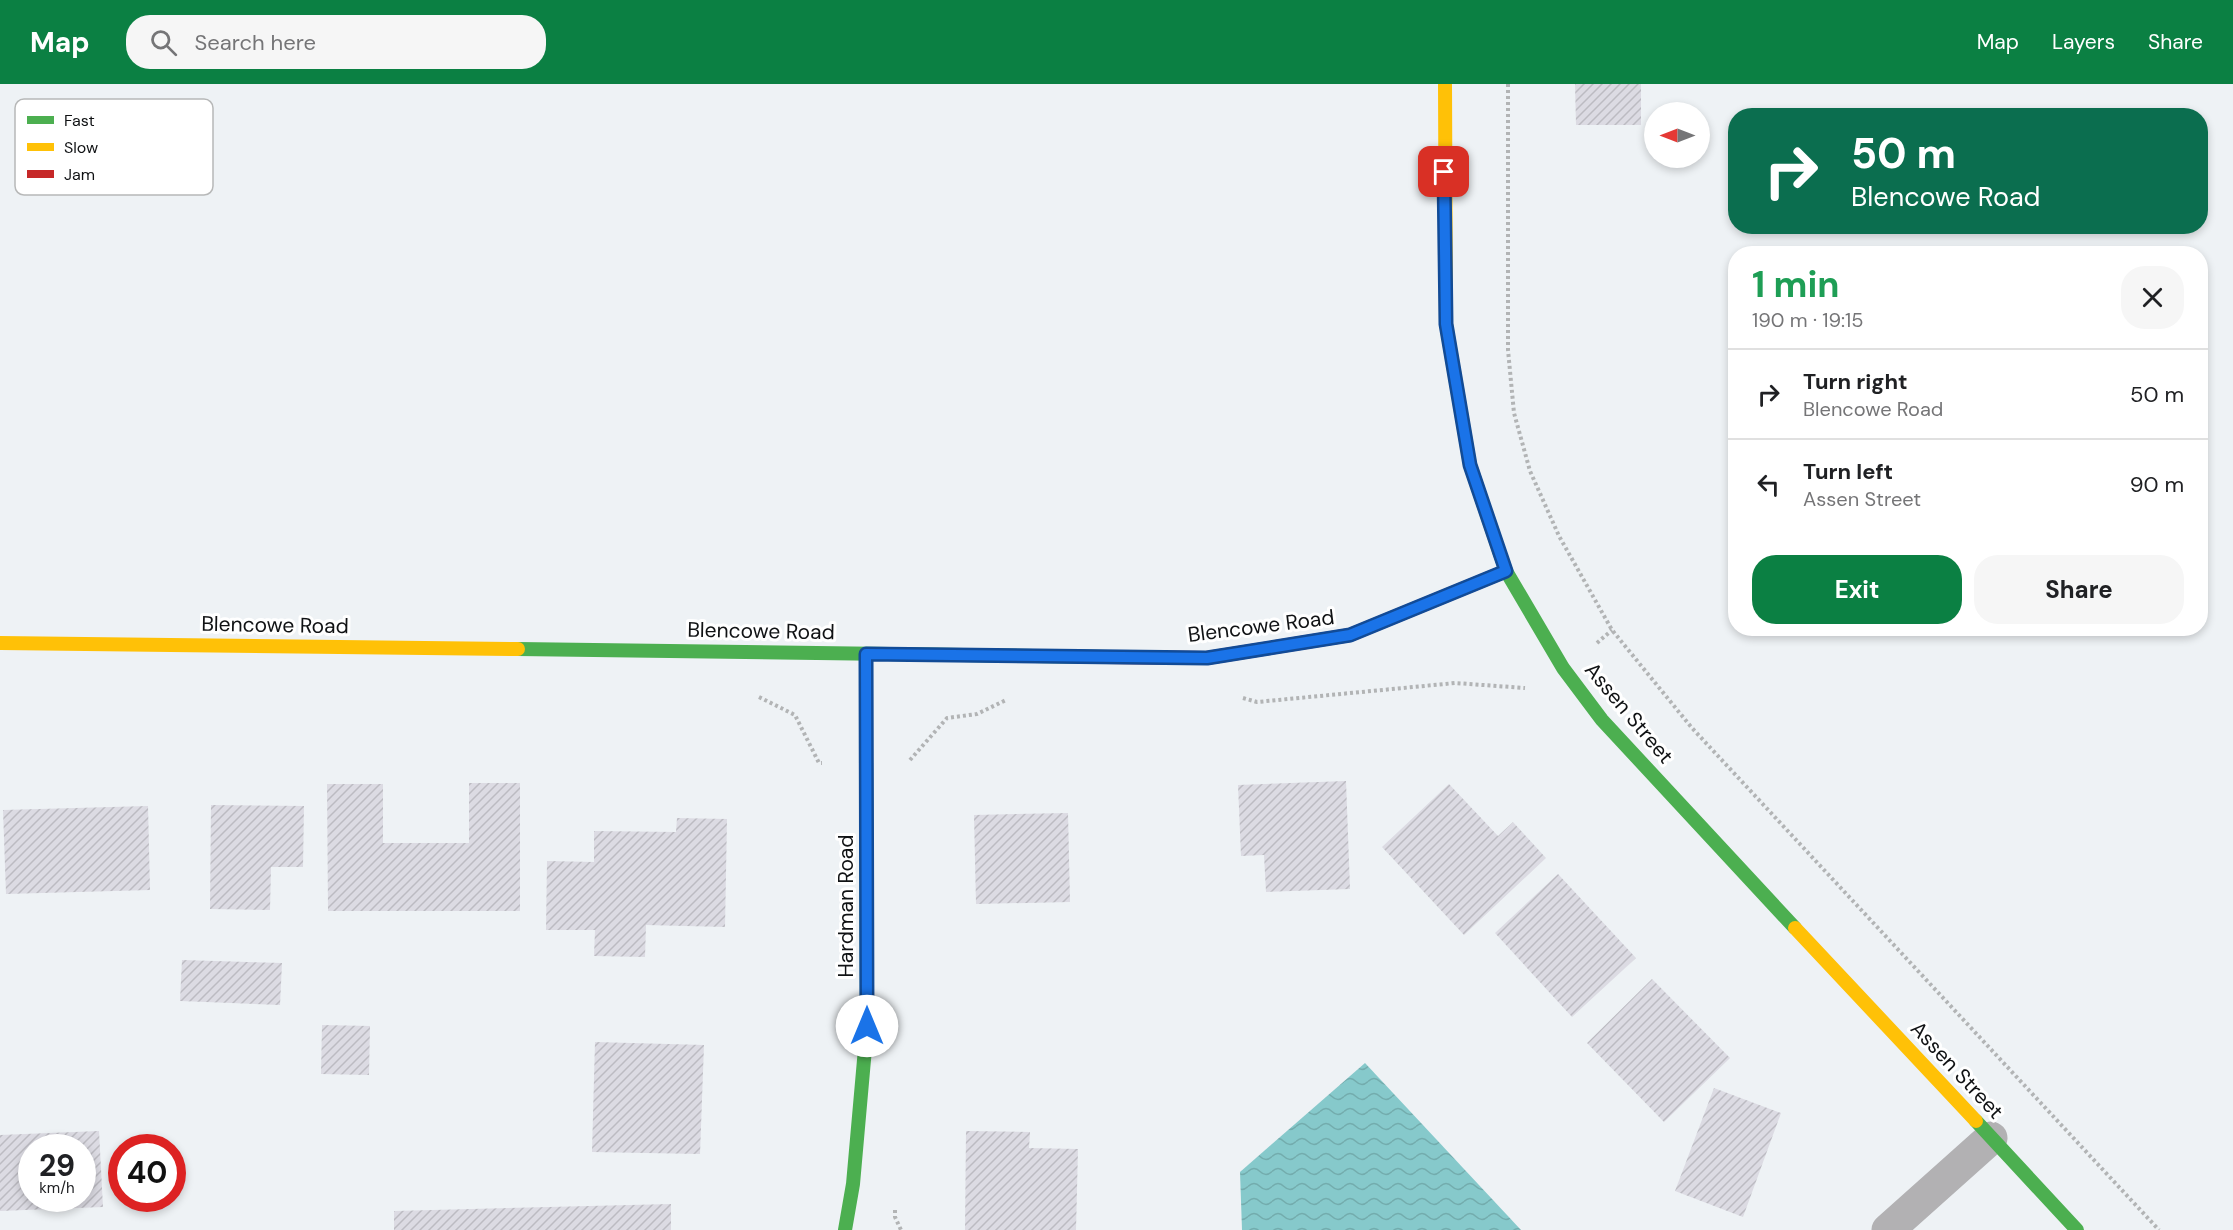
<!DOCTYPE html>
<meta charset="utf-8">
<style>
:root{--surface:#fff;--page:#f6f6f6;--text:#202124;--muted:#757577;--line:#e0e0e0;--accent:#0b8043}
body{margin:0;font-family:"DM Sans",sans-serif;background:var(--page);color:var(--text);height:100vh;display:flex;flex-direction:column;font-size:22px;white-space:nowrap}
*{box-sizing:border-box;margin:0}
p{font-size:20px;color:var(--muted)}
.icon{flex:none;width:33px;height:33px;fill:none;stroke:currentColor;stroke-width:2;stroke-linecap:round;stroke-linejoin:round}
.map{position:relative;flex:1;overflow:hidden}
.panel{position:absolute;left:1728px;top:162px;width:480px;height:390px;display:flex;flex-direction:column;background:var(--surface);border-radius:24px;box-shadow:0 3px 9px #0003}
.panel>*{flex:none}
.top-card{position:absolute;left:1728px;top:24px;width:480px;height:126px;border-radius:24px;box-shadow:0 3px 9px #0003;background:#0b6e4f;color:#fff;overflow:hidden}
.needle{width:39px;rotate:270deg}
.controls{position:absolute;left:1644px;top:18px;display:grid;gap:12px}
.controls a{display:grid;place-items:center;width:66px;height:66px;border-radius:50%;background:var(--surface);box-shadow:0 3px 9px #0003;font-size:30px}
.speed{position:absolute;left:18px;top:1050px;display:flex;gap:12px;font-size:30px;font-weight:700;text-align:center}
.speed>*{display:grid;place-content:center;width:78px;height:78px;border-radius:50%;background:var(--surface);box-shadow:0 3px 9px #0003;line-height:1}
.speed small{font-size:15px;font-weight:400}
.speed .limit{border:9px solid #d22;background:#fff;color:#111}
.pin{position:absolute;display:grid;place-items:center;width:51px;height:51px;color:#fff;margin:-26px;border-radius:12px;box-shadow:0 3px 9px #0006}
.me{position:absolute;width:66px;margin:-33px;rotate:0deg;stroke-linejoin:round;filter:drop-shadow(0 0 4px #0008)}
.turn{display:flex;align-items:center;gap:21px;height:126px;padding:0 24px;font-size:27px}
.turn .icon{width:78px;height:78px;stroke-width:2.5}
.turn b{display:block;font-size:42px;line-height:51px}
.round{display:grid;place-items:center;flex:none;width:63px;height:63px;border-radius:24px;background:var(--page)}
.summary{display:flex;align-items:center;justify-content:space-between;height:102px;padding:0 24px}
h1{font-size:36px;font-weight:700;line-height:45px;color:#1e9e55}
.button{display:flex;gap:12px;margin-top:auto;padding:12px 24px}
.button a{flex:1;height:69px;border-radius:24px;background:var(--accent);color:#fff;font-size:24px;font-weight:700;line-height:69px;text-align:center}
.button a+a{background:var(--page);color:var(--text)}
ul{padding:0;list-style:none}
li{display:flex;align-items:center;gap:18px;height:90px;padding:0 24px;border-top:2px solid var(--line)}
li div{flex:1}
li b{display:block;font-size:22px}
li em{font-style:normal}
header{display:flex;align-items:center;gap:36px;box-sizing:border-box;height:84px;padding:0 30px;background:var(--accent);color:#fff}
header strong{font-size:28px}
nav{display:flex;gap:33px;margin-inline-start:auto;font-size:21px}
.search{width:420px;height:54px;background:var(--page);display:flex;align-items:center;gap:15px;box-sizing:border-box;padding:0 21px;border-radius:24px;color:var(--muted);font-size:22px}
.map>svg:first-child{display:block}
.water{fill:url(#water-waves)}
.building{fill:url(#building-hatch);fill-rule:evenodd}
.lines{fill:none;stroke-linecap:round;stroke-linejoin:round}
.path{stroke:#b2b4b5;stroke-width:4;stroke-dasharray:3 3;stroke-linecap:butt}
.street{stroke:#b2b1b3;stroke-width:33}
.fast{stroke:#4caf50;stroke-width:14}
.slow{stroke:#ffc107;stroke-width:14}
.jam{stroke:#c62828;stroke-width:14}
.route-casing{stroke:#114b97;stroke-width:15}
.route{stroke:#1a73e8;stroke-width:10}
.labels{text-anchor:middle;stroke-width:6;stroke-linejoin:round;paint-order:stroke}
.street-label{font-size:21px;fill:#101214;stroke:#fff}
.key{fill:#fff;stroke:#b7b8b8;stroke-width:1.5}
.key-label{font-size:16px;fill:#101214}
</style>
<header>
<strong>Map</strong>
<div class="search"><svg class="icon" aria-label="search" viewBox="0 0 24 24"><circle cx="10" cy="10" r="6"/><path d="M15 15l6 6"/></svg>Search here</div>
<nav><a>Map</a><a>Layers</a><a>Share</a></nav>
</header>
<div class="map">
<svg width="2233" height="1146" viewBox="0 0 2233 1146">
<defs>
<pattern id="water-waves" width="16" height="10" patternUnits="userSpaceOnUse" patternTransform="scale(1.5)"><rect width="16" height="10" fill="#86c9cb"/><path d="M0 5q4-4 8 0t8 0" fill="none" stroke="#73acad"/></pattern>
<pattern id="building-hatch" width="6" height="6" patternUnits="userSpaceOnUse" patternTransform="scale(1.5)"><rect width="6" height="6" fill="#dcdbe3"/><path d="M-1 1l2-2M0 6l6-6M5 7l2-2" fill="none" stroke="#bcbbc2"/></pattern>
</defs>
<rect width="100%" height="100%" fill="#eef2f5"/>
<polygon class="water" points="1365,979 1521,1146 1242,1146 1240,1088"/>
<g class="building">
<polygon points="1575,0 1641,0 1641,41 1576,41"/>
<polygon points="1346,697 1350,805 1266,808 1264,771 1241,772 1238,701"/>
<polygon points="469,699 520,699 520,827 328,827 327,700 383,700 383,759 469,759"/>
<polygon points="1449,700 1498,752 1513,738 1546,774 1464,851 1382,763"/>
<polygon points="211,721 304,722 303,783 271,783 270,826 210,825"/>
<polygon points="148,722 150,806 6,810 3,726"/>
<polygon points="1068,729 1070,818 976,820 974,731"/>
<polygon points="677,734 727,735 725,843 646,841 645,873 594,872 595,846 546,846 547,777 594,778 594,747 676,748"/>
<polygon points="1558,790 1636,874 1572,933 1495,849"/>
<polygon points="182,876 282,879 280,921 180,917"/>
<polygon points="1652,895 1730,974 1664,1038 1587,959"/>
<polygon points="322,941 370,942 369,991 321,990"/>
<polygon points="595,958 704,961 700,1070 592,1068"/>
<polygon points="1714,1004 1781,1029 1743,1133 1675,1107"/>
<path d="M99,1047L103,1123L0,1127V1051ZM32,1064H82V1114H32Z"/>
<polygon points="966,1047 1030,1048 1029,1064 1078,1065 1076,1146 965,1146"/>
<polygon points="671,1120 671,1146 394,1146 394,1127"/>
</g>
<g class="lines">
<g class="path">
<polyline points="1508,0 1508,266 1514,329 1530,387 1559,452 1612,546 1692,644 2159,1146"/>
<polyline points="1597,559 1612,546"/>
<polyline points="759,613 795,631 819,679 822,679"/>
<polyline points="1243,614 1257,618 1455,599 1525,604"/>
<polyline points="910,676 947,634 977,630 1006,616"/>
<polyline points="895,1126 895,1133 901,1146"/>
</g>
<polyline class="street" points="1888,1146 1991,1054"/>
<g class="fast">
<polyline points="1499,467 1506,487 1563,584 1602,636 1795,844"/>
<polyline points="518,565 1107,573"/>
<polyline points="1976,1037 2077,1146"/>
<polyline points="845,1146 853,1100 867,942 866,679"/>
</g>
<g class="slow">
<polyline points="1445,0 1446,240 1470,381 1499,467"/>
<polyline points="0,559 518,565"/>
<polyline points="866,570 866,679"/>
<polyline points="1795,844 1976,1037"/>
</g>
<polyline class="jam" points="1107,573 1207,574 1350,551 1506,487"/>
</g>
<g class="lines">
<defs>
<polyline id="route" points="867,942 866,570 1207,574 1350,551 1506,487 1470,381 1446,240 1444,88"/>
</defs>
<use href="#route" class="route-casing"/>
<use href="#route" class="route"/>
</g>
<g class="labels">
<g class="street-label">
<text transform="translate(275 541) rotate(1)" y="7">Blencowe Road</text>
<text transform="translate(1261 542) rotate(-7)" y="7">Blencowe Road</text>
<text transform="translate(761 547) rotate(1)" y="7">Blencowe Road</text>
<text transform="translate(1629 629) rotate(50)" y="7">Assen Street</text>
<text transform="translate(846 822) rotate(-90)" y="7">Hardman Road</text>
<text transform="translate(1957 986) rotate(47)" y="7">Assen Street</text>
</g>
</g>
<rect x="15" y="15" width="198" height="96" rx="9" class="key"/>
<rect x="27" y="32" width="27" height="8" fill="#4caf50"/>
<rect x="27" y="59" width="27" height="8" fill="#ffc107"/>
<rect x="27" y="86" width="27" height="8" fill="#c62828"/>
<g class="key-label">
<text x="64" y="42">Fast</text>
<text x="64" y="69">Slow</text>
<text x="64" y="96">Jam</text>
</g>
</svg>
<div class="controls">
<a><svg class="needle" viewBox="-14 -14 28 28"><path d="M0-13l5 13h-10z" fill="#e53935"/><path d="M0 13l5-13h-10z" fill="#757577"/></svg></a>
</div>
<div class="speed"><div>29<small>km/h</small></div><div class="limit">40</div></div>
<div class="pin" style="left:1444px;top:88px;background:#d93025"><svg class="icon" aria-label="arrive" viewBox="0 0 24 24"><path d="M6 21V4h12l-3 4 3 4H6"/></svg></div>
<svg class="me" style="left:867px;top:942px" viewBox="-20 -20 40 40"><circle r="19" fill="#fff"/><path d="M0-13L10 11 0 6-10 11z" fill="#1a73e8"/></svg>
<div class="top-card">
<div class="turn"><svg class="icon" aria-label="right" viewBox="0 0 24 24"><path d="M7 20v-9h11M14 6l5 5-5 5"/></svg><div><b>50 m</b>Blencowe Road</div></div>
</div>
<section class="panel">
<div class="summary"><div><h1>1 min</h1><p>190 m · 19:15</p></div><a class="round"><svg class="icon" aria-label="close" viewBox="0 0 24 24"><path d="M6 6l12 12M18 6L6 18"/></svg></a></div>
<ul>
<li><svg class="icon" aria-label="right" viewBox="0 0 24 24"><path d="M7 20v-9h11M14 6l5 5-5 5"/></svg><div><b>Turn right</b><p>Blencowe Road</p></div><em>50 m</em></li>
<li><svg class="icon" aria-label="left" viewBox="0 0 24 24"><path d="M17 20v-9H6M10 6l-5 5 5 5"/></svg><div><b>Turn left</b><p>Assen Street</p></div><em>90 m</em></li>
</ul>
<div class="button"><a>Exit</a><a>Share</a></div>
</section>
</div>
